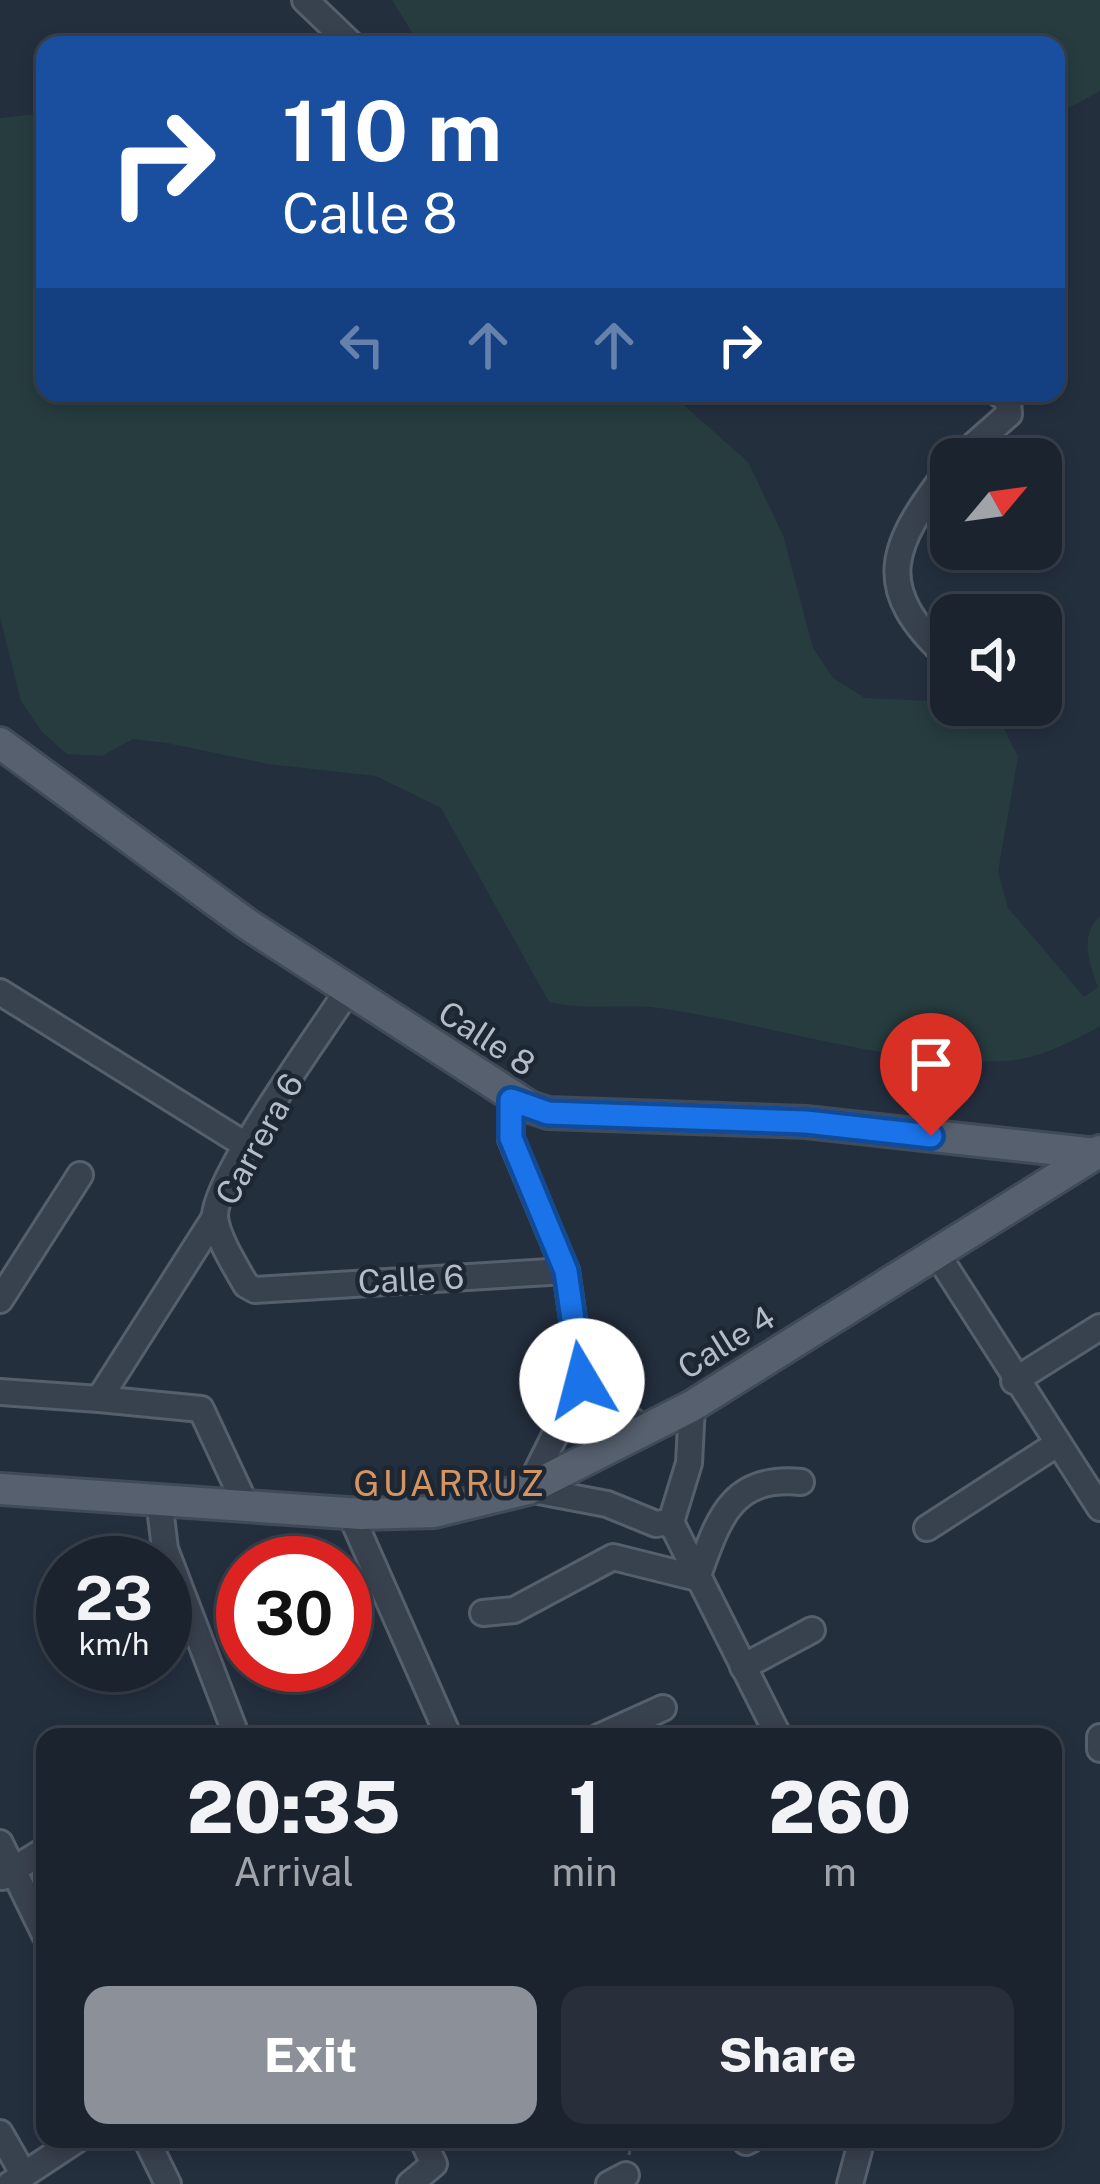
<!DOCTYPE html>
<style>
:root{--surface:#1b232e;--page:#282f3a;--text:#f1f3f6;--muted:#a0a4aa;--line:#39404a;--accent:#8c9099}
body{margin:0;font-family:"Public Sans",sans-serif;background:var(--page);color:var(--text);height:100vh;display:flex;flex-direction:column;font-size:45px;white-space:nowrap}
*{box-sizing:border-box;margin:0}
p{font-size:39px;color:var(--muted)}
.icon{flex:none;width:66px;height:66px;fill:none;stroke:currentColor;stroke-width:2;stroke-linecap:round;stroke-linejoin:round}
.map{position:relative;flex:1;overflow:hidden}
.sheet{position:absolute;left:36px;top:1728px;width:1026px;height:420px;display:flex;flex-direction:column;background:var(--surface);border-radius:24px;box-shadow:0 6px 18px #0003,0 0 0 3px var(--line)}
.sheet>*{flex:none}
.hud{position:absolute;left:36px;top:36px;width:1029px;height:366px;border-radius:24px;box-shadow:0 6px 18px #0003,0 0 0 3px var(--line);background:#1a4fa0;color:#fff;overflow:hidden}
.needle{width:78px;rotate:61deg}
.buttons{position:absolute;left:930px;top:438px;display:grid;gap:24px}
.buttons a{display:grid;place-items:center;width:132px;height:132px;border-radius:24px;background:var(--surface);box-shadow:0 6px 18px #0003,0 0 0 3px var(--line);font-size:60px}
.speed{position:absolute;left:36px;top:1536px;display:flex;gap:24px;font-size:60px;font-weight:700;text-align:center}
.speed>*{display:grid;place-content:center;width:156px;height:156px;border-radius:50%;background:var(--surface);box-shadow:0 6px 18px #0003,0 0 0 3px var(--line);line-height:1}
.speed small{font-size:30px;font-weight:400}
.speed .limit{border:18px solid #d22;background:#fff;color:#111}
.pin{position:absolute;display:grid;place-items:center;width:102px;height:102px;color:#fff;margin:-123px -51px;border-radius:50% 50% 50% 0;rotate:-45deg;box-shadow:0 0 12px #0007}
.pin .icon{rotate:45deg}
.me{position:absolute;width:132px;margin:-66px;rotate:352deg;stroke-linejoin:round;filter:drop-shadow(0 0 9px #0008)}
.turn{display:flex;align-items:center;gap:42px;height:252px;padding:0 48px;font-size:54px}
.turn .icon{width:156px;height:156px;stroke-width:2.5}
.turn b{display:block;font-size:84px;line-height:102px}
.lanes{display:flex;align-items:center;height:114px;padding:0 48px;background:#0003;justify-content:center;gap:60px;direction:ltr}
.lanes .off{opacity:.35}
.eta{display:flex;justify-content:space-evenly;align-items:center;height:204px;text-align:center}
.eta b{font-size:72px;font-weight:800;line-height:84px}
.button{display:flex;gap:24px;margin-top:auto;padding:24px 48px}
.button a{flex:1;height:138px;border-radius:24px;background:var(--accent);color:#fff;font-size:48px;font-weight:800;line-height:138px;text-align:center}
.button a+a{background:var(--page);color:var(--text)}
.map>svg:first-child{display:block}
.green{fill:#263c3f}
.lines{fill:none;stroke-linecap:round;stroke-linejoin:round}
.minor-casing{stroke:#565f6c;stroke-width:30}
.major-casing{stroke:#414a57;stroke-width:36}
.path{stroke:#44595c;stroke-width:3;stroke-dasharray:9 9;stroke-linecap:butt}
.minor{stroke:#38414e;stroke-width:24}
.major{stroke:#56606e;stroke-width:30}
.route-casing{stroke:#114b97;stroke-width:30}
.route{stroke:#1a73e8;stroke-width:21}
.labels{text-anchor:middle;stroke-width:9;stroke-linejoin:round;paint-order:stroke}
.street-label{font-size:33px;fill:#b4bcc9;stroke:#1d2633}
.neighbourhood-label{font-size:36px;letter-spacing:3px;fill:#d59563;stroke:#1d2633}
</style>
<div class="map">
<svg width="1100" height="2184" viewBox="0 0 1100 2184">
<rect width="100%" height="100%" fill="#242f3e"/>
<g class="green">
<polygon points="392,0 1100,0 1100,91 1056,115 1056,45 420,45"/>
<path d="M45,113V393H670L748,462L783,535L813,648L833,678L865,698L931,701L1002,724L1018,757L998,872L1008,908L1084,997L1098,987C1089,963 1079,936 1100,916V1026C1071,1042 1040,1059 1005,1061C898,1068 766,1023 659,1008C621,1003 586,1011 549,1002L441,808L376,776L268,764L167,743L133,739L102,756L67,754L42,732L21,701L0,617V118Z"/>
</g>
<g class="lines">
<defs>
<g id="minor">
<polyline points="305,0 352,45"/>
<polyline points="958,459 1009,414 1008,400 998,393"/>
<path d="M951,467C891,545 869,587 951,660"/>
<path d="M348,990C324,1028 213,1180 215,1217C217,1238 236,1267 246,1285L255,1290L566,1271"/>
<polyline points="0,992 247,1146"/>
<polyline points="511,1100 511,1139 566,1271 582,1381 528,1489 607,1504 656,1524 671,1522"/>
<polyline points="937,1254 1100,1508"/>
<polyline points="0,1300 80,1175"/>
<polyline points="582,1381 644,1430"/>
<polyline points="1014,1381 1100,1327"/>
<polyline points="0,1392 99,1399 215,1217"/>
<polyline points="99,1399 201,1409 247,1508"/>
<polyline points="692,1406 689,1463 671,1522 779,1737"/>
<polyline points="159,1499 165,1549 237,1737"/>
<polyline points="350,1513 449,1737"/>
<polyline points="927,1528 1057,1444"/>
<path d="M483,1613L514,1610L613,1557L697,1578C718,1522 729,1475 801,1482"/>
<polyline points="743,1667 812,1630"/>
<polyline points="599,1737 663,1708"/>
<polyline points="1100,1737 1100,1749"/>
<polyline points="0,1843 45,1935"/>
<polyline points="2,1877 45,1850"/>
<polyline points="0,2133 24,2175"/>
<polyline points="146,2139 168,2184"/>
<polyline points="746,2142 752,2139"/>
<polyline points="10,2184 78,2139"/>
<polyline points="410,2184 434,2164 422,2139"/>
<polyline points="609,2184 626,2175"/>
<polyline points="850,2184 862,2139"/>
</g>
<g id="major">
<polyline points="0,743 247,924 530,1107 548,1113 806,1122 1096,1154"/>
<polyline points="0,1489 361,1514 434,1512 528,1489 692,1406 1100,1151"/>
</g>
</defs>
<use href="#minor" class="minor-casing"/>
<use href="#major" class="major-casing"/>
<polyline class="path" points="629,2155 632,2139"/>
<use href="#minor" class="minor"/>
<use href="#major" class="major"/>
</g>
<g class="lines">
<defs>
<polyline id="route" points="582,1381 566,1271 511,1138 511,1100 548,1113 806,1122 931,1136"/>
</defs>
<use href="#route" class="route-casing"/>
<use href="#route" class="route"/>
</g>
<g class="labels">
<g class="street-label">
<text transform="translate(487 1038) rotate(33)" y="12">Calle 8</text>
<text transform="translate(259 1139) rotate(-61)" y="12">Carrera 6</text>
<text transform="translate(411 1279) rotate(-3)" y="12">Calle 6</text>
<text transform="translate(726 1342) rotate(-32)" y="12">Calle 4</text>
</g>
<g class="neighbourhood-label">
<text x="450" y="1496">GUARRUZ</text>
</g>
</g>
</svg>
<div class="buttons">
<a><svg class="needle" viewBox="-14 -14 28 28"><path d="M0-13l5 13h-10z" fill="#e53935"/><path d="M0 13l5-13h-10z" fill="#a0a4aa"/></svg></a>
<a><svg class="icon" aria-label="sound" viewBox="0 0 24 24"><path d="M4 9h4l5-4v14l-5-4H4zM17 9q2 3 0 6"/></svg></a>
</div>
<div class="speed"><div>23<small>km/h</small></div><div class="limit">30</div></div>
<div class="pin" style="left:931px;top:1136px;background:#d93025"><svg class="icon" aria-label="arrive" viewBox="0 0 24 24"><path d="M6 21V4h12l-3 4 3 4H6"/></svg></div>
<svg class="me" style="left:582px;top:1381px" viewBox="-20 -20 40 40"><circle r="19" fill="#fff"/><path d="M0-13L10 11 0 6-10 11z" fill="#1a73e8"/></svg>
<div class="hud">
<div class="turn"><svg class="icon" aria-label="right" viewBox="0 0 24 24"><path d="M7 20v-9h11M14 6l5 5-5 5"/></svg><div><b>110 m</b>Calle 8</div></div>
<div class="lanes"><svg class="icon off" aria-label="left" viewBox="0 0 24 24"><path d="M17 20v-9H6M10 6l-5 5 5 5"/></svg><svg class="icon off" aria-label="ahead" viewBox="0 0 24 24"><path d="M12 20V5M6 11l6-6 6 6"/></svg><svg class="icon off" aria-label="ahead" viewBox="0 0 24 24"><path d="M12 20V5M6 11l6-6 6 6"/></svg><svg class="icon" aria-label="right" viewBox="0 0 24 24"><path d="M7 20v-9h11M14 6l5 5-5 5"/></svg></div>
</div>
<section class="sheet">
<div class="eta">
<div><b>20:35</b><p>Arrival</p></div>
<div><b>1</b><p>min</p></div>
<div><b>260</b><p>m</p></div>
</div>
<div class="button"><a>Exit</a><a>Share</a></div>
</section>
</div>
